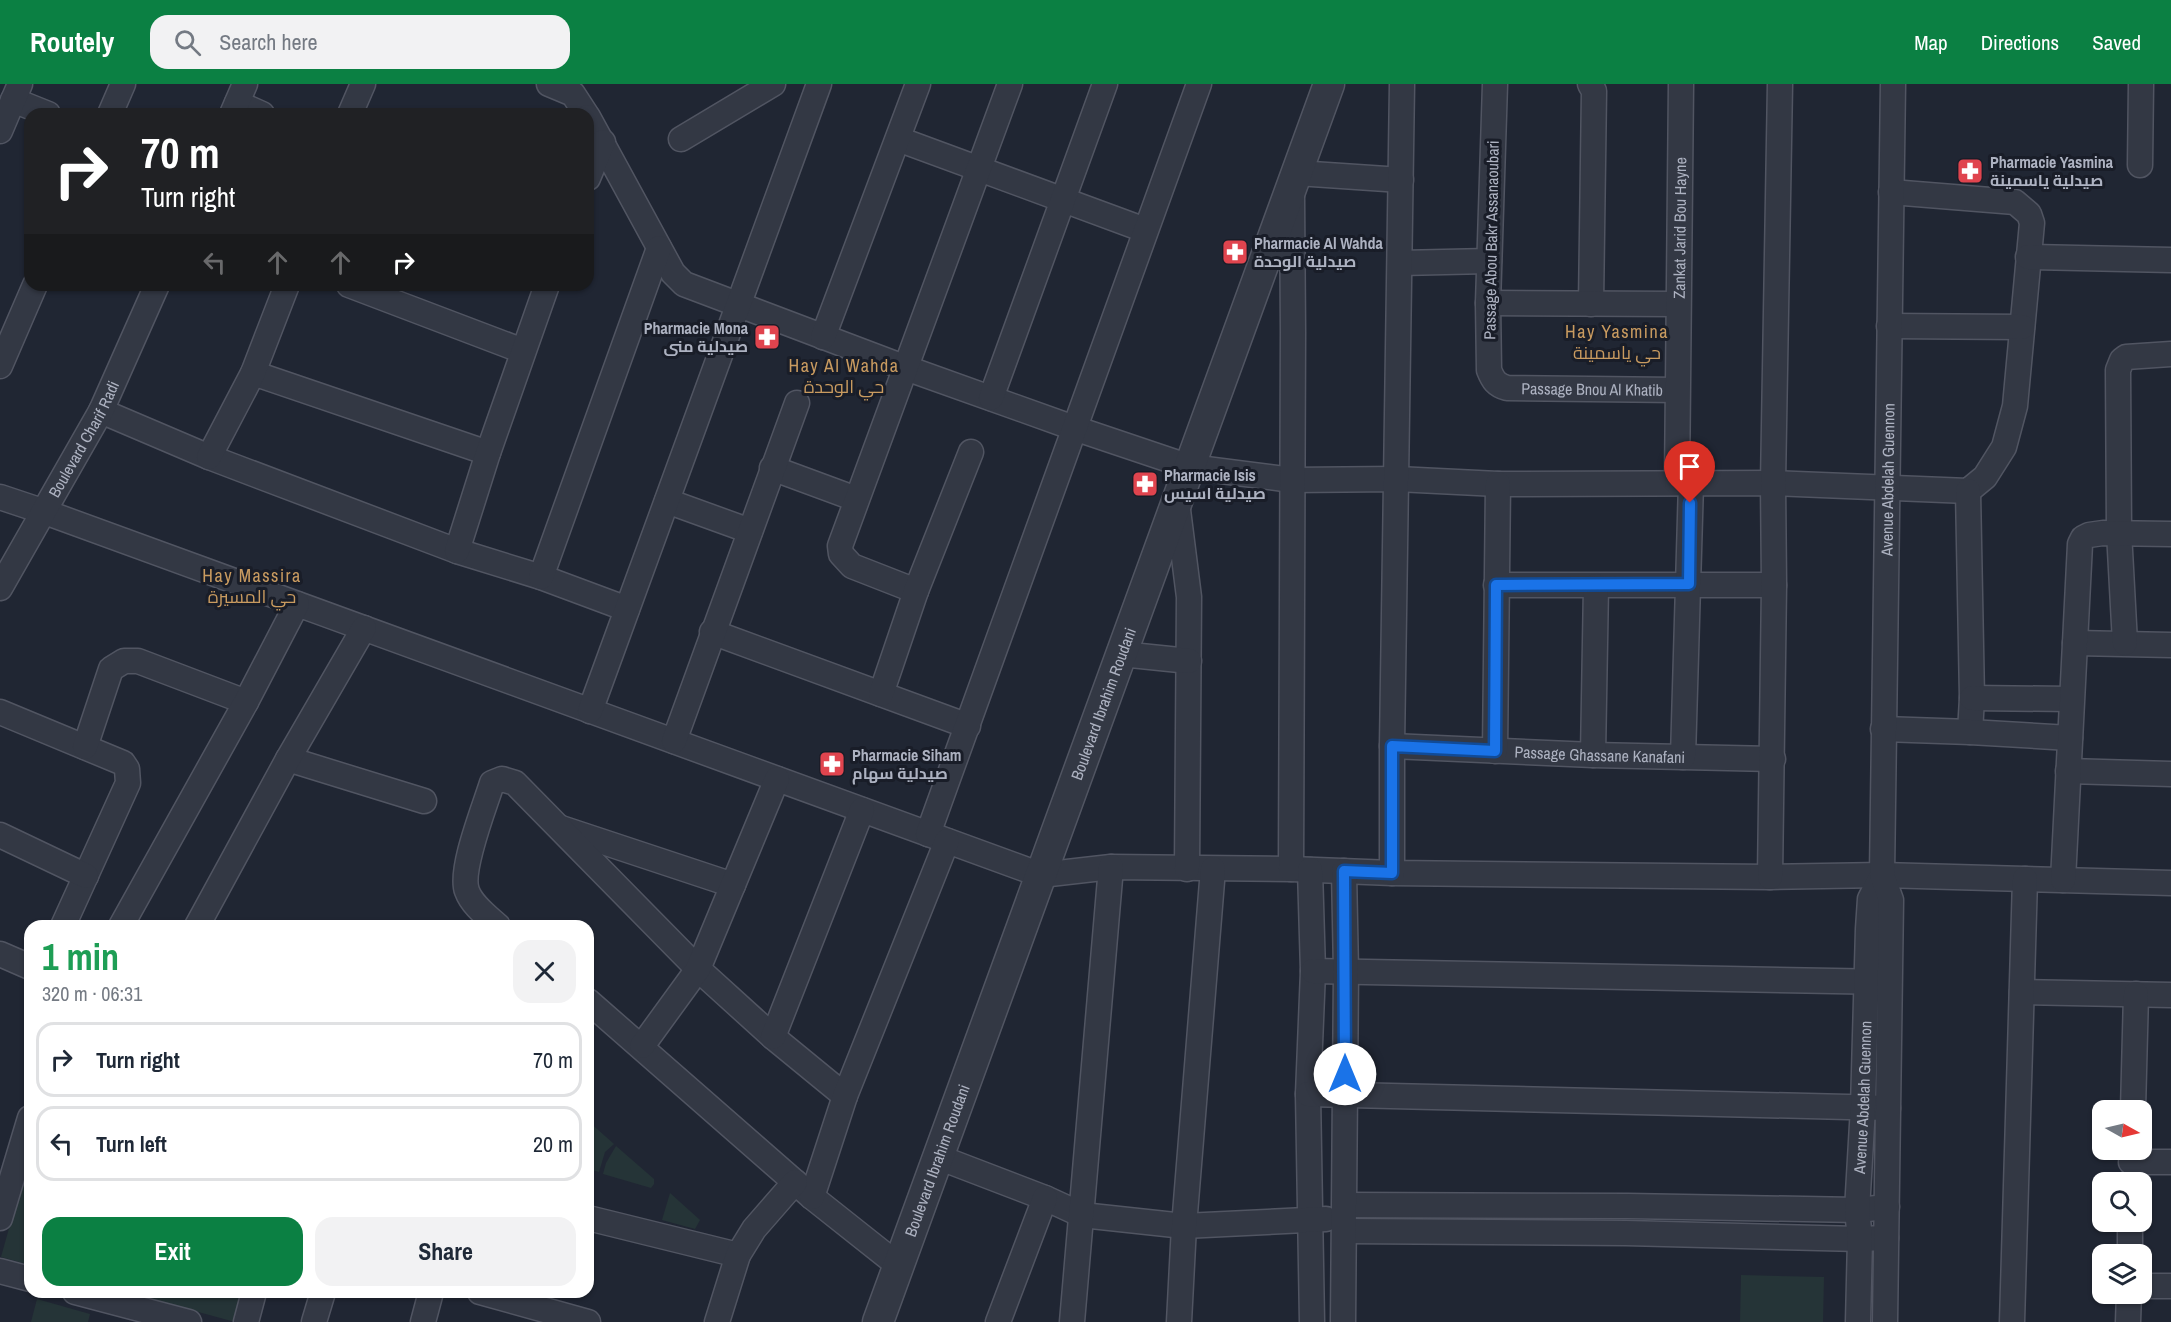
<!DOCTYPE html>
<meta charset="utf-8">
<style>
:root{--surface:#fff;--page:#f2f2f3;--text:#1f2937;--muted:#747a83;--line:#e0e1e3;--accent:#0b8043}
body{margin:0;font-family:"Archivo Narrow",Cairo,sans-serif;background:var(--page);color:var(--text);height:100vh;display:flex;flex-direction:column;font-size:22px;white-space:nowrap}
*{box-sizing:border-box;margin:0}
p{font-size:20px;color:var(--muted)}
.icon{flex:none;width:33px;height:33px;fill:none;stroke:currentColor;stroke-width:2;stroke-linecap:round;stroke-linejoin:round}
.map{position:relative;flex:1;overflow:hidden}
.drawer{position:absolute;left:24px;top:836px;width:570px;height:378px;display:flex;flex-direction:column;background:var(--surface);border-radius:18px;box-shadow:0 2px 4px #0004}
.drawer>*{flex:none}
.guide{position:absolute;left:24px;top:24px;width:570px;height:183px;border-radius:18px;box-shadow:0 2px 4px #0004;background:#202124;color:#fff;overflow:hidden}
.needle{width:39px;rotate:98deg}
.fabs{position:absolute;left:2092px;top:1016px;display:grid;gap:12px}
.fabs a{display:grid;place-items:center;width:60px;height:60px;border-radius:12px;background:var(--surface);box-shadow:0 2px 4px #0004;font-size:30px}
.pin{position:absolute;display:grid;place-items:center;width:51px;height:51px;color:#fff;margin:-62px -26px;border-radius:50% 50% 50% 0;rotate:-45deg;box-shadow:0 0 6px #0007}
.pin .icon{rotate:45deg}
.me{position:absolute;width:66px;margin:-33px;rotate:0deg;stroke-linejoin:round;filter:drop-shadow(0 0 4px #0008)}
.turn{display:flex;align-items:center;gap:21px;height:126px;padding:0 18px;font-size:27px}
.turn .icon{width:78px;height:78px;stroke-width:2.5}
.turn b{display:block;font-size:42px;line-height:51px}
.lanes{display:flex;align-items:center;height:57px;padding:0 18px;background:#0003;justify-content:center;gap:30px;direction:ltr}
.lanes .off{opacity:.35}
.round{display:grid;place-items:center;flex:none;width:63px;height:63px;border-radius:18px;background:var(--page)}
.overview{display:flex;align-items:center;justify-content:space-between;height:102px;padding:0 18px}
h1{font-size:36px;font-weight:700;line-height:45px;color:#1e9e55}
.cta{display:flex;gap:12px;margin-top:auto;padding:12px 18px}
.cta a{flex:1;height:69px;border-radius:18px;background:var(--accent);color:#fff;font-size:24px;font-weight:700;line-height:69px;text-align:center}
.cta a+a{background:var(--page);color:var(--text)}
ul{padding:0;list-style:none}
li{display:flex;align-items:center;gap:18px;height:75px;margin:0 12px 9px;padding:0 6px;border:3px solid var(--line);border-radius:18px}
li div{flex:1}
li b{display:block;font-size:22px}
li em{font-style:normal}
header{display:flex;align-items:center;gap:36px;box-sizing:border-box;height:84px;padding:0 30px;background:var(--accent);color:#fff}
header strong{font-size:28px}
nav{display:flex;gap:33px;margin-inline-start:auto;font-size:21px}
.search{width:420px;height:54px;background:var(--page);display:flex;align-items:center;gap:15px;box-sizing:border-box;padding:0 21px;border-radius:18px;color:var(--muted);font-size:22px}
.map>svg:first-child{display:block}
.green{fill:#253437}
.lines{fill:none;stroke-linecap:round;stroke-linejoin:round}
.minor-casing{stroke:#515562;stroke-width:27}
.tertiary-casing{stroke:#515562;stroke-width:33}
.minor{stroke:#333844;stroke-width:24}
.tertiary{stroke:#333844;stroke-width:30}
.route-casing{stroke:#114b97;stroke-width:15}
.route{stroke:#1a73e8;stroke-width:10}
.labels{text-anchor:middle;stroke-width:6;stroke-linejoin:round;paint-order:stroke}
.poi-label{font-size:16px;font-weight:bold;fill:#adb2c1;stroke:#191d28;text-anchor:start}
.street-label{font-size:16px;fill:#adb2c1;stroke:#191d28}
.neighbourhood-label{font-size:18px;letter-spacing:1.5px;fill:#c99b60;stroke:#191d28}
</style>
<header>
<strong>Routely</strong>
<div class="search"><svg class="icon" aria-label="search" viewBox="0 0 24 24"><circle cx="10" cy="10" r="6"/><path d="M15 15l6 6"/></svg>Search here</div>
<nav><a>Map</a><a>Directions</a><a>Saved</a></nav>
</header>
<div class="map">
<svg width="2171" height="1238" viewBox="0 0 2171 1238">
<rect width="100%" height="100%" fill="#202633"/>
<g class="green">
<polygon points="588,1037 614,1060 605,1068 599,1088 588,1085"/>
<polygon points="616,1062 654,1095 654,1100 651,1104 603,1090 606,1079"/>
<polygon points="30,1069 30,1181 1,1173"/>
<polygon points="670,1109 700,1136 695,1145 662,1136"/>
<polygon points="1741,1191 1824,1193 1823,1238 1740,1238"/>
<polygon points="125,1208 244,1208 235,1238"/>
<polygon points="37,1215 90,1230 88,1238 31,1238"/>
</g>
<g class="lines">
<defs>
<g id="minor">
<polyline points="549,0 573,10 586,30"/>
<path id="s1" d="M1495,0L1488,219L1489,286C1493,296 1496,301 1507,304L1677,306"/>
<polyline points="1590,0 1594,7 1591,220"/>
<polyline points="13,16 48,30"/>
<polyline points="237,19 262,30"/>
<polyline points="110,30 123,0"/>
<polyline points="232,30 245,0"/>
<polyline points="350,30 363,0"/>
<polyline points="588,33 673,189 684,200 906,284 1074,344 1190,383 1292,396 1397,395 1498,400 1773,399 1968,407 1985,393 2004,363 2015,322 2032,139 2029,130 2015,118 1891,108"/>
<polyline points="0,47 20,0"/>
<polyline points="681,55 773,0"/>
<polyline points="898,55 1145,146"/>
<polyline points="2140,81 2141,0"/>
<polyline points="1297,89 1401,96"/>
<polyline points="588,94 603,58"/>
<polyline points="2028,173 2171,176"/>
<polyline points="1400,179 1489,177"/>
<polyline points="349,201 523,267"/>
<polyline points="1488,219 1678,220"/>
<polyline points="1889,242 2022,243"/>
<polyline points="823,253 918,0"/>
<polyline points="0,282 35,201"/>
<polyline points="253,289 488,369"/>
<polyline points="991,314 1105,0"/>
<polyline points="101,327 209,373 457,467 541,493 627,525"/>
<polyline points="209,373 253,289 287,201"/>
<polyline points="772,384 856,415"/>
<path id="s2" d="M1677,398L1681,0"/>
<polyline points="1968,407 1972,614 1970,648"/>
<polyline points="0,413 45,428 1041,791 1111,783 1291,785 1392,789 1770,793 1882,791 2171,799"/>
<polyline points="667,417 750,447"/>
<polyline points="1177,418 1189,513 1187,785"/>
<polyline points="457,467 488,369 547,201"/>
<polyline points="541,493 659,164"/>
<polyline points="1496,501 1774,501"/>
<path id="s3" d="M0,504L101,327L157,201"/>
<polyline points="916,507 852,482 841,470 840,462 1010,0"/>
<polyline points="712,548 968,642"/>
<polyline points="2075,559 2171,561"/>
<polyline points="2125,559 2119,448 2118,286 2122,276 2126,273 2171,270"/>
<polyline points="1121,570 1189,577"/>
<polyline points="881,610 916,507 971,368"/>
<polyline points="1972,614 2071,615"/>
<polyline points="590,627 819,0"/>
<polyline points="0,628 123,679 127,685 128,699 63,842"/>
<polyline points="1883,645 1970,648 2070,654"/>
<polyline points="674,657 797,319"/>
<path id="s4" d="M1392,662L1593,671L1773,675"/>
<polyline points="85,663 111,585 124,577 138,577 246,618"/>
<polyline points="1495,667 1498,400"/>
<polyline points="1593,671 1596,502"/>
<polyline points="1683,673 1691,399"/>
<polyline points="288,675 424,717"/>
<polyline points="2068,687 2171,690"/>
<polyline points="561,744 733,801"/>
<polyline points="928,750 1199,0"/>
<polyline points="0,751 86,792"/>
<polyline points="1291,785 1293,248 1292,113"/>
<polyline points="1310,786 1313,887 1308,1010 1312,1238"/>
<polyline points="1392,789 1392,662 1402,0"/>
<polyline points="1770,793 1774,501 1773,399 1780,0"/>
<polyline points="2063,796 2080,460 2083,454 2089,451 2103,449 2171,450"/>
<polyline points="121,842 246,618 297,520"/>
<polyline points="197,842 288,675 364,544"/>
<path d="M498,842C487,832 472,821 467,807C459,786 485,722 492,699L502,695L515,699L698,885L773,953L845,1012"/>
<polyline points="0,870 30,883"/>
<polyline points="1313,887 1889,898"/>
<polyline points="2022,908 2171,911"/>
<polyline points="588,917 812,1113 899,1182"/>
<polyline points="773,953 862,726"/>
<polyline points="642,962 698,885 777,695"/>
<polyline points="1308,1010 1888,1024"/>
<polyline points="2133,1026 2136,910"/>
<polyline points="938,1073 1045,1114 1082,1131 1184,1142 1326,1135"/>
<polyline points="2131,1078 2171,1078"/>
<polyline points="812,1113 845,1012 947,757"/>
<polyline points="1345,1121 1628,1122 1857,1126 1887,1123"/>
<polyline points="0,1134 30,1034"/>
<polyline points="588,1134 738,1171"/>
<polyline points="1345,1147 1626,1149 1860,1155 1886,1154"/>
<polyline points="2130,1170 2130,1137"/>
<polyline points="0,1187 30,1195"/>
<polyline points="2142,1202 2171,1202"/>
<polyline points="75,1208 189,1238"/>
<polyline points="480,1208 588,1238"/>
<polyline points="246,1238 254,1208"/>
<polyline points="314,1238 323,1208"/>
<polyline points="423,1238 431,1208"/>
<polyline points="717,1238 738,1171 754,1145 795,1098"/>
<polyline points="998,1238 1045,1114"/>
<polyline points="1072,1238 1111,783"/>
<polyline points="1179,1238 1184,1142 1213,785"/>
<polyline points="1343,1238 1346,888 1344,787"/>
<path id="s5" d="M1858,1238L1860,1155L1857,1126L1863,1023L1868,845L1870,815L1882,791"/>
<path id="s6" d="M1885,1238L1891,816L1882,791L1893,0"/>
<polyline points="2012,1238 2025,795"/>
<polyline points="2128,1238 2129,1209"/>
</g>
<g id="tertiary">
<path id="s7" d="M878,1238L1329,0"/>
</g>
</defs>
<use href="#minor" class="minor-casing"/>
<use href="#tertiary" class="tertiary-casing"/>
<use href="#minor" class="minor"/>
<use href="#tertiary" class="tertiary"/>
</g>
<g class="lines">
<defs>
<polyline id="route" points="1345,990 1344,787 1392,789 1392,662 1495,667 1496,501 1689,500 1690,419"/>
</defs>
<use href="#route" class="route-casing"/>
<use href="#route" class="route"/>
</g>
<defs>
<symbol id="pharmacy-square" viewBox="-11 -11 22 22"><rect x="-9" y="-9" width="18" height="18" rx="4" fill="#e0444e" stroke="#191d28"/><path d="M-2-6h4v4h4v4h-4v4h-4v-4h-4v-4h4Z" fill="#fff"/></symbol>
</defs>
<g fill-rule="evenodd">
<use href="#pharmacy-square" x="1955" y="72" width="30" height="30"/>
<use href="#pharmacy-square" x="1220" y="153" width="30" height="30"/>
<use href="#pharmacy-square" x="752" y="238" width="30" height="30"/>
<use href="#pharmacy-square" x="1130" y="385" width="30" height="30"/>
<use href="#pharmacy-square" x="817" y="665" width="30" height="30"/>
</g>
<g class="labels">
<g class="poi-label">
<text x="1990" y="84">Pharmacie Yasmina<tspan x="1990" dy="18">صيدلية ياسمينة</tspan></text>
<text x="1254" y="165">Pharmacie Al Wahda<tspan x="1254" dy="18">صيدلية الوحدة</tspan></text>
<text x="748" y="250" text-anchor="end">Pharmacie Mona<tspan x="748" dy="18">صيدلية منى</tspan></text>
<text x="1164" y="397">Pharmacie Isis<tspan x="1164" dy="18">صيدلية اسيس</tspan></text>
<text x="852" y="677">Pharmacie Siham<tspan x="852" dy="18">صيدلية سهام</tspan></text>
</g>
<g class="street-label">
<text dy="6" stroke="none"><textPath href="#s2" startOffset="254">Zankat Jarid Bou Hayne</textPath></text>
<text transform="translate(1491 156) rotate(-89)" y="6">Passage Abou Bakr Assanaoubari</text>
<text dy="6" stroke="none"><textPath href="#s1" startOffset="398">Passage Bnou Al Khatib</textPath></text>
<text dy="6" stroke="none"><textPath href="#s3" startOffset="171">Boulevard Charif Radi</textPath></text>
<text dy="6" stroke="none"><textPath href="#s6" startOffset="844">Avenue Abdelah Guennon</textPath></text>
<text dy="6" stroke="none"><textPath href="#s7" startOffset="658">Boulevard Ibrahim Roudani</textPath></text>
<text dy="6" stroke="none"><textPath href="#s4" startOffset="208">Passage Ghassane Kanafani</textPath></text>
<text dy="6" stroke="none"><textPath href="#s5" startOffset="225">Avenue Abdelah Guennon</textPath></text>
<text dy="6" stroke="none"><textPath href="#s7" startOffset="172">Boulevard Ibrahim Roudani</textPath></text>
</g>
<g class="neighbourhood-label">
<text x="1617" y="254">Hay Yasmina<tspan x="1617" dy="21">حي ياسمينة</tspan></text>
<text x="844" y="288">Hay Al Wahda<tspan x="844" dy="21">حي الوحدة</tspan></text>
<text x="252" y="498">Hay Massira<tspan x="252" dy="21">حي المسيرة</tspan></text>
</g>
</g>
</svg>
<div class="fabs">
<a><svg class="needle" viewBox="-14 -14 28 28"><path d="M0-13l5 13h-10z" fill="#e53935"/><path d="M0 13l5-13h-10z" fill="#747a83"/></svg></a>
<a><svg class="icon" aria-label="search" viewBox="0 0 24 24"><circle cx="10" cy="10" r="6"/><path d="M15 15l6 6"/></svg></a>
<a><svg class="icon" aria-label="layers" viewBox="0 0 24 24"><path d="M12 4l9 5-9 5-9-5zM3 14l9 5 9-5"/></svg></a>
</div>
<div class="pin" style="left:1690px;top:419px;background:#d93025"><svg class="icon" aria-label="arrive" viewBox="0 0 24 24"><path d="M6 21V4h12l-3 4 3 4H6"/></svg></div>
<svg class="me" style="left:1345px;top:990px" viewBox="-20 -20 40 40"><circle r="19" fill="#fff"/><path d="M0-13L10 11 0 6-10 11z" fill="#1a73e8"/></svg>
<div class="guide">
<div class="turn"><svg class="icon" aria-label="right" viewBox="0 0 24 24"><path d="M7 20v-9h11M14 6l5 5-5 5"/></svg><div><b>70 m</b>Turn right</div></div>
<div class="lanes"><svg class="icon off" aria-label="left" viewBox="0 0 24 24"><path d="M17 20v-9H6M10 6l-5 5 5 5"/></svg><svg class="icon off" aria-label="ahead" viewBox="0 0 24 24"><path d="M12 20V5M6 11l6-6 6 6"/></svg><svg class="icon off" aria-label="ahead" viewBox="0 0 24 24"><path d="M12 20V5M6 11l6-6 6 6"/></svg><svg class="icon" aria-label="right" viewBox="0 0 24 24"><path d="M7 20v-9h11M14 6l5 5-5 5"/></svg></div>
</div>
<section class="drawer">
<div class="overview"><div><h1>1 min</h1><p>320 m · 06:31</p></div><a class="round"><svg class="icon" aria-label="close" viewBox="0 0 24 24"><path d="M6 6l12 12M18 6L6 18"/></svg></a></div>
<ul>
<li><svg class="icon" aria-label="right" viewBox="0 0 24 24"><path d="M7 20v-9h11M14 6l5 5-5 5"/></svg><div><b>Turn right</b></div><em>70 m</em></li>
<li><svg class="icon" aria-label="left" viewBox="0 0 24 24"><path d="M17 20v-9H6M10 6l-5 5 5 5"/></svg><div><b>Turn left</b></div><em>20 m</em></li>
</ul>
<div class="cta"><a>Exit</a><a>Share</a></div>
</section>
</div>
